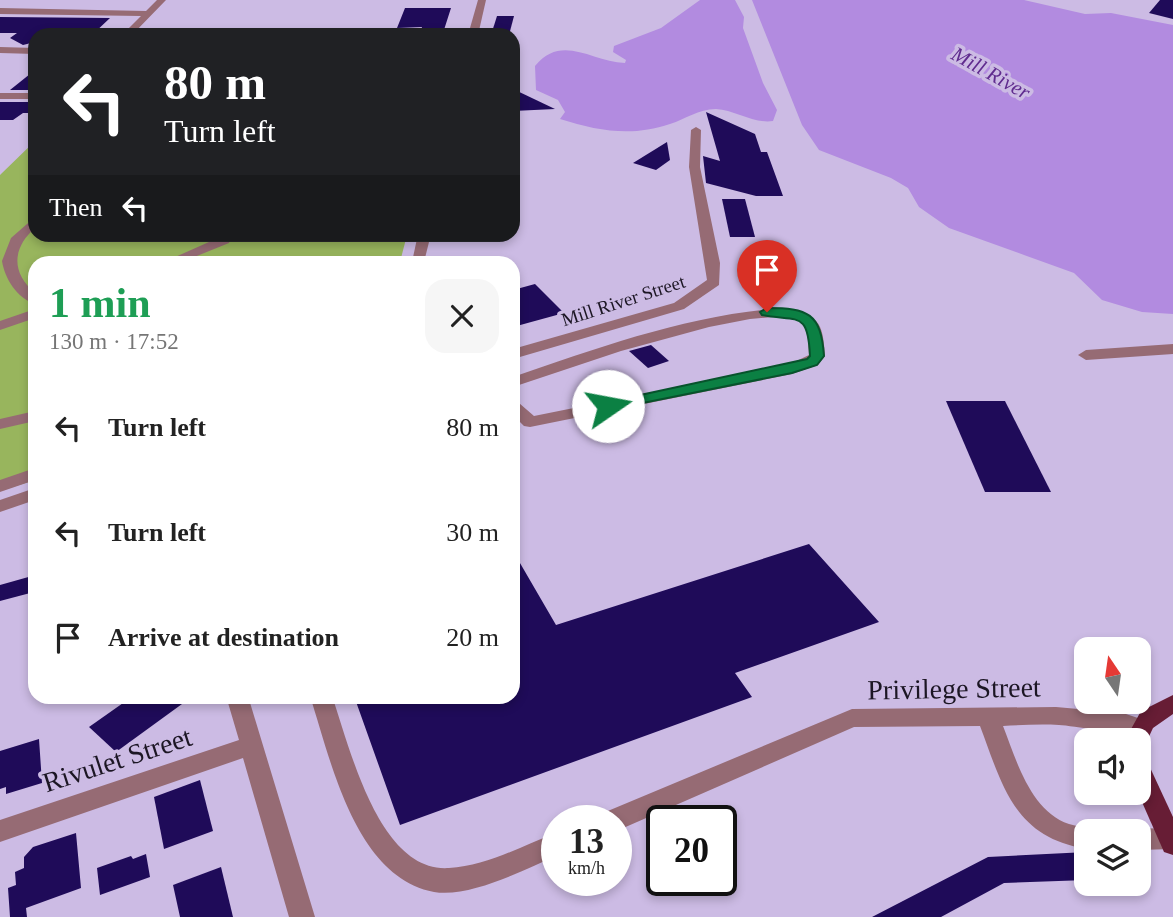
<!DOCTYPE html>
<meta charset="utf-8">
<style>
:root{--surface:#fff;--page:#f6f6f6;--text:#222;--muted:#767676}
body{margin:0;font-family:"Times New Roman",serif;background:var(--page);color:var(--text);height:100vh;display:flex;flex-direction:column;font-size:26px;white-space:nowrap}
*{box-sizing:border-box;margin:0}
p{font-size:23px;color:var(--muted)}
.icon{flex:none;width:38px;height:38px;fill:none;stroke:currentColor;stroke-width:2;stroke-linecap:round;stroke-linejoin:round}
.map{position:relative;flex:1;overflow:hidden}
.details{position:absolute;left:28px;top:256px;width:492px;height:448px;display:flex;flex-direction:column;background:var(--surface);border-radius:21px;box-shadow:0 4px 10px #0003}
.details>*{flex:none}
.banner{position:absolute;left:28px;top:28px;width:492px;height:214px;border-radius:21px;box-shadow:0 4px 10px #0003;background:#202124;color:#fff;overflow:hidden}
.needle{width:46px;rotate:347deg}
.tools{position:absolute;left:1074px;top:637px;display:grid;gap:14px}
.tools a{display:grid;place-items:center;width:77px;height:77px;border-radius:14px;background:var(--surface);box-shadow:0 4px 10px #0003;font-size:35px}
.speed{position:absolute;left:541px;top:805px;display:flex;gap:14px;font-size:35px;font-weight:700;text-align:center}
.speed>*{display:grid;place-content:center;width:91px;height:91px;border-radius:50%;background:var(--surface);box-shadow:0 4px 10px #0003;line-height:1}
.speed small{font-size:18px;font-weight:400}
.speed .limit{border:4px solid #111;border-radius:10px;background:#fff;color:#111}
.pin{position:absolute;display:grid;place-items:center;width:60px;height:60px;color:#fff;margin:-72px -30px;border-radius:50% 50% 50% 0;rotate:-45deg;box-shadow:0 0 7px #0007}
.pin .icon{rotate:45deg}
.me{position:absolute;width:77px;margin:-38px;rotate:78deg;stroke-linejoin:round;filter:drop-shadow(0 0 5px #0008)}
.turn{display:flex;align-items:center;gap:24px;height:147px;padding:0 21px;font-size:32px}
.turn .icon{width:91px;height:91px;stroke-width:2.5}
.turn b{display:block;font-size:49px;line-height:60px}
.then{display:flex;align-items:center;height:66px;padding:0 21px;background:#0003;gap:14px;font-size:26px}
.round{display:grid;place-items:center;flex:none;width:74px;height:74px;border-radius:21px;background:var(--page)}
.summary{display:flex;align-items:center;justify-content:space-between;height:119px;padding:0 21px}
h1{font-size:42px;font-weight:800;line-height:52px;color:#1e9e55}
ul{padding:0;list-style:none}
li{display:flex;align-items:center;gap:21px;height:105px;padding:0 21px}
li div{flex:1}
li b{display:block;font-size:26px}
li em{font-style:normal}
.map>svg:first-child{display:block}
.green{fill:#98b55d}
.water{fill:#b28be0}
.building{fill:#1f0b59}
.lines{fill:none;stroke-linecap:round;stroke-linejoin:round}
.minor{fill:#966b74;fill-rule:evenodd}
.major{fill:#671d35;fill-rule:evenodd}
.route{fill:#0b8043;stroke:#07532c;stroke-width:2}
.labels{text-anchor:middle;stroke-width:7;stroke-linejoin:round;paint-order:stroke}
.far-street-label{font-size:19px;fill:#1c1624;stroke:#ccbbe4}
.far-water-label{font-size:21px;font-style:italic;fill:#602c8f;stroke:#ccbbe4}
.near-street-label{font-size:28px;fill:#1c1624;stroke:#ccbbe4}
</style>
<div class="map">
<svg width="1173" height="917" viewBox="0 0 1173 917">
<rect width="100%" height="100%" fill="#ccbbe4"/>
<polygon class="green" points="35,141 35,234 407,235 400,262 35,262 35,480 0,491 0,175"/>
<g class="water">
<path d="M700,0H735L744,17L743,28L763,83L777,110L773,121C754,124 735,110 716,109C698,109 686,119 670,124C632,137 598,131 560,119L565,112L558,100L536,90L535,66C562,33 592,62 625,63L626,60L613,52L614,46L661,28Z"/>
<polygon points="752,0 1024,0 1085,14 1111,13 1173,25 1173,314 1142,312 1102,300 1074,273 949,228 919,207 908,188 891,178 819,150 802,125"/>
</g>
<g class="building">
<polygon points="1160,0 1173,0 1173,19 1149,13"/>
<polygon points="405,8 451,8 443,33 420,33 422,27 397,28"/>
<polygon points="497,16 514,16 509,35 491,35"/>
<polygon points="0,17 110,18 92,35 35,35 35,42 23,45 10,38 17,33 0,33"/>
<polygon points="35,70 35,90 10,90"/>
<polygon points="513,89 555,109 513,111"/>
<polygon points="0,102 35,102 35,113 23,113 13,120 0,120"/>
<polygon points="706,112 755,134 761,152 767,152 783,196 756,196 706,183 703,156 720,161"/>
<polygon points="667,142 670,160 656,170 633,163"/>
<polygon points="722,199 745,199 755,237 730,237"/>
<polygon points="535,284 564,313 513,327 513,290"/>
<polygon points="651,345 669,361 648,368 629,351"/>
<polygon points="946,401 1005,401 1051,492 985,492"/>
<polygon points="809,544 879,622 735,673 752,697 400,825 354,696 513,696 513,551 556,625"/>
<polygon points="32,576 34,592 0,601 0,585"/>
<polygon points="133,696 193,696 116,752 89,727"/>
<polygon points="39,739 42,783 6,794 6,787 0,789 0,751"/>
<polygon points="200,780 213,831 164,849 154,797"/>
<polygon points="76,833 81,888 26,908 27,917 10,917 8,888 16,885 15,872 24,868 24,857 33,847"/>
<polygon points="1087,852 1087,880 1004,883 941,917 872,917 988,857"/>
<polygon points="146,854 150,877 100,895 97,868 131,856 133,859"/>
<polygon points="221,867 233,917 180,917 173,885"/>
</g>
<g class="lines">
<g class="minor">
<polygon points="157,0 166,0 132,35 122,35 141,16 0,14 0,8 146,11"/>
<polygon points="478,0 486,0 478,35 468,35"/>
<polygon points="0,47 35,48 35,54 0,53"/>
<rect x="0" y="93" width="35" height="6"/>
<polygon points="696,127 701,130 700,167 720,263 719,285 684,309 513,359 513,349 674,303 707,280 689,167 691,130"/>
<path d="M35,217V228C12,248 11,273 35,293V304C17,298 5,279 2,261L11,238Z"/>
<polygon points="154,234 173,234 167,238"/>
<polygon points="219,234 232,234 229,243 182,262 164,262 218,238"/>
<polygon points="418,234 431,234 424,262 412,262"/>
<path d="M784,308C818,316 823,320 825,356L818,365L792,374L530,427L524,426L513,415V401L519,403L534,416L788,365L809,355L807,329L800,320L784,316L750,319L709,327L621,351L513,387V377C600,347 691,314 784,308Z"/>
<polygon points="35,309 35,318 0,330 0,321"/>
<polygon points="1173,344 1173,354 1086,360 1078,355 1086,350"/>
<polygon points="35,411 35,421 0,429 0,419"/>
<polygon points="35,468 35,480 0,492 0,480"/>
<polygon points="35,488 35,500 0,512 0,500"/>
<polygon points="226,696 248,696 315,917 289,917 243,758 0,842 0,820 239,740"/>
<path d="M310,696H332C350,748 379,873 449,868C487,866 521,846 556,833V856C524,870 470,898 434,892C355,877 331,761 310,696Z"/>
<path d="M1056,707L1123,713L1147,721L1150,727L1147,733C1137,737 1076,726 1059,725C1040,724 1021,725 1003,726C1016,759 1030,811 1069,824C1078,827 1087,827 1096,830L1087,831V849C1014,837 1003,787 980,726L854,727L621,829L616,830V821H600L603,813L852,709Z"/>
<polygon points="1139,828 1173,829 1173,849 1139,850 1139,831 1130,831"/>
</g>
<g class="major">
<polygon points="1173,695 1173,714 1153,728 1144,747 1139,748 1139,740 1125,740 1141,711"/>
<polygon points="1139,758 1147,761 1173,817 1173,855 1164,852 1138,793"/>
</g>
</g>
<path class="route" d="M767,308C808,308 821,313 824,356L817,365L792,373L608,410L601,406L608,402L807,359L810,356C808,310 798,322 762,315L760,312Z"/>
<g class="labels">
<g class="far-street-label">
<text transform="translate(623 300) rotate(-18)" y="7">Mill River Street</text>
</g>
<g class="far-water-label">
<text transform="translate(991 73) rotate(29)" y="7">Mill River</text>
</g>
<g class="near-street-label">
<text transform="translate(954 688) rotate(-1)" y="10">Privilege Street</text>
<text transform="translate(117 759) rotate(-18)" y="10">Rivulet Street</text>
</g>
</g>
</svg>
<div class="tools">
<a><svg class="needle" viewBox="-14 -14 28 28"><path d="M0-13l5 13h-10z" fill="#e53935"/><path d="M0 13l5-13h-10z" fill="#767676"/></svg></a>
<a><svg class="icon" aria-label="sound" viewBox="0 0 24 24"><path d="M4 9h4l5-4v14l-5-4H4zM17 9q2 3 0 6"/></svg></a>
<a><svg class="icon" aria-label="layers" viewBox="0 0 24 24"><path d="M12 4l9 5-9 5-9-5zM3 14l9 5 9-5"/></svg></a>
</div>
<div class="speed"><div>13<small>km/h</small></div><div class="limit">20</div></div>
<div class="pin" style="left:767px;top:312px;background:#d93025"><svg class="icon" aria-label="arrive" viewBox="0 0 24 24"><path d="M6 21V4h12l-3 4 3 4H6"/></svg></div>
<svg class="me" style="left:608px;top:406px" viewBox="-20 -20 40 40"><circle r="19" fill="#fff"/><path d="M0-13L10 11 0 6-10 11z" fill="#0b8043"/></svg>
<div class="banner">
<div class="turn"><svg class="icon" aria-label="left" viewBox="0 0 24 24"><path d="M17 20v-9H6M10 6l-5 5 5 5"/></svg><div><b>80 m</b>Turn left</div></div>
<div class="then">Then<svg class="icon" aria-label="left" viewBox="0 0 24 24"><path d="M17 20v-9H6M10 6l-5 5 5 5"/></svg></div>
</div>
<section class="details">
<div class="summary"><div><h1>1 min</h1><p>130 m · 17:52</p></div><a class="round"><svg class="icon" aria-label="close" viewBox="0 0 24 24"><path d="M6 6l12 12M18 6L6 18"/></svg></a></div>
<ul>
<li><svg class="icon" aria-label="left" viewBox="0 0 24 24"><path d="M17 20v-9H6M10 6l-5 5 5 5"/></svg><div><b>Turn left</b></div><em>80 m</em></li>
<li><svg class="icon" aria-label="left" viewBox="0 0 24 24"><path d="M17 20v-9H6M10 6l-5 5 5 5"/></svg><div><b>Turn left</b></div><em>30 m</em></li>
<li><svg class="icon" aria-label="arrive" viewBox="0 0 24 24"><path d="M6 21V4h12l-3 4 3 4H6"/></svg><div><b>Arrive at destination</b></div><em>20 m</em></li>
</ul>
</section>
</div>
